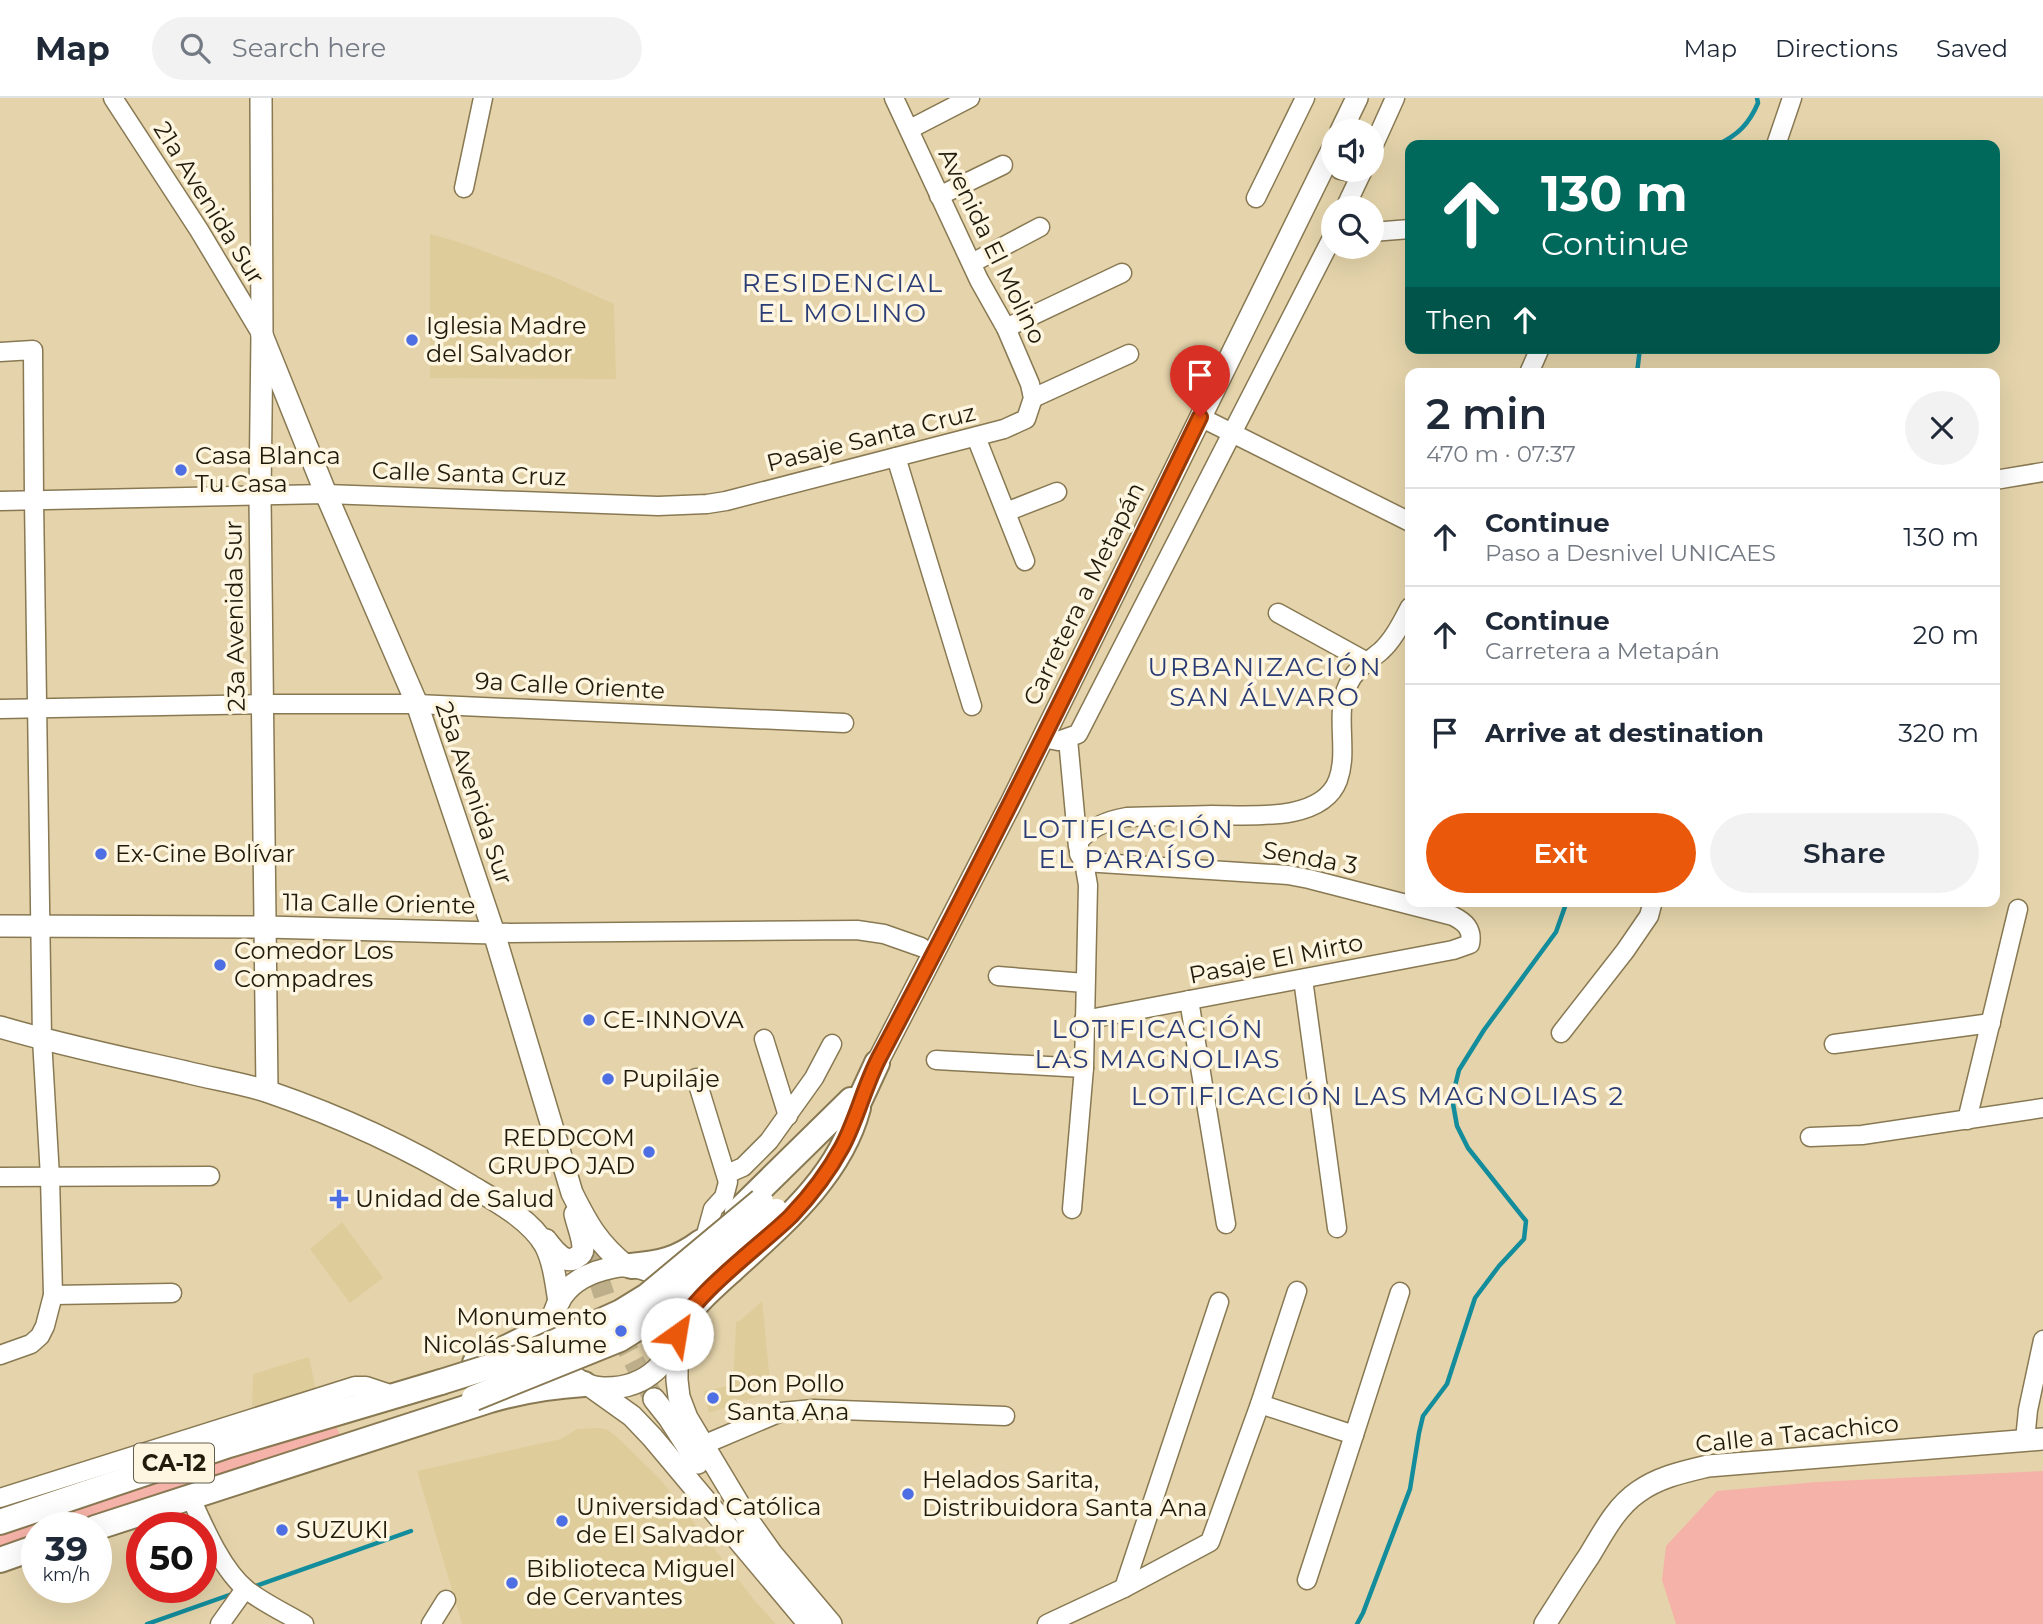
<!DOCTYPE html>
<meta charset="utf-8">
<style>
:root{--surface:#fff;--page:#f2f2f3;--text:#1f2937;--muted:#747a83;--line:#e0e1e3;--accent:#ea580c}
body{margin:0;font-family:Montserrat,sans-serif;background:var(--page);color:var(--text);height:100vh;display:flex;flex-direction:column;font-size:26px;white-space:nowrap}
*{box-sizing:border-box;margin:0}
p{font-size:23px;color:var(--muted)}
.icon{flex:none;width:38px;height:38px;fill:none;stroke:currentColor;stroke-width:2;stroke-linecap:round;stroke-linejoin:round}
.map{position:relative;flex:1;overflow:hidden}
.panel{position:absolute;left:1405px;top:270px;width:595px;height:539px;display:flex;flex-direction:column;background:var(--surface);border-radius:14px;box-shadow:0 7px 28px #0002}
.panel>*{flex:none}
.hud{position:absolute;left:1405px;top:42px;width:595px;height:214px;border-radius:14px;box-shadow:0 7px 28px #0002;background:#00695c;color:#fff;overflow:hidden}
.controls{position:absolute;left:1321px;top:21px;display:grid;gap:14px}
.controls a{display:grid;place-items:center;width:63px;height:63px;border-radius:50%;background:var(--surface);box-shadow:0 7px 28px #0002;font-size:35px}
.speed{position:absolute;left:21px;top:1414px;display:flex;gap:14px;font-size:35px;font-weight:700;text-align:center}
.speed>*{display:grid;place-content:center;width:91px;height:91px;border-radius:50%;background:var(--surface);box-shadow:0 7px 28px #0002;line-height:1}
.speed small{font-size:18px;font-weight:400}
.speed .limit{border:10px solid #d22;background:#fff;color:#111}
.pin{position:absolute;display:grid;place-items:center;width:60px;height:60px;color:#fff;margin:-72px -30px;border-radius:50% 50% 50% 0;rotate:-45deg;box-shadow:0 0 7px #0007}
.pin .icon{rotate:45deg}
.me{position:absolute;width:77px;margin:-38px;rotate:32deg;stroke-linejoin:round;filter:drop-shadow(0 0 5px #0008)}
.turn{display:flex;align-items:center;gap:24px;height:147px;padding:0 21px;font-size:32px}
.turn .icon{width:91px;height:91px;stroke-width:2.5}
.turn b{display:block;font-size:49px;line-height:60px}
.then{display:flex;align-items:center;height:66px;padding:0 21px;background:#0003;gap:14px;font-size:26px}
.round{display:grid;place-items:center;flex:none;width:74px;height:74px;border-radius:37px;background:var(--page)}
.head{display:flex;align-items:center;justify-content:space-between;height:119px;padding:0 21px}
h1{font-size:42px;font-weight:600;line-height:52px}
.button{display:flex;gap:14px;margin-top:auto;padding:14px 21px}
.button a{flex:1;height:80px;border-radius:42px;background:var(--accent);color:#fff;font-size:28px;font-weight:600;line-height:80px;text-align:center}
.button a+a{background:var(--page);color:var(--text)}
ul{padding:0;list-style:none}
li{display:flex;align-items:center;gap:21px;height:98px;padding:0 21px;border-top:2px solid var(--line)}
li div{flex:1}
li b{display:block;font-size:26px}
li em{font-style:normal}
header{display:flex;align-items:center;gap:42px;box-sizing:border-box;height:98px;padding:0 35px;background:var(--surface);border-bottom:2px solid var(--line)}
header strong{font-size:33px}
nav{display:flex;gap:38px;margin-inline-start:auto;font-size:24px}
.search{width:490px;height:63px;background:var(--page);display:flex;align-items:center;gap:18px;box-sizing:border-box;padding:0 24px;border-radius:38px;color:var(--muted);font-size:26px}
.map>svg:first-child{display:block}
.built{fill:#dfcc9b}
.green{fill:#f5b2a8}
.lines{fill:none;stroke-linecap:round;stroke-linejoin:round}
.stream{stroke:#138c9b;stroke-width:4.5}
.major-tunnel{stroke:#beaf8b;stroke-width:21;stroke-dasharray:21 10;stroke-linecap:butt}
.minor-casing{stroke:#887953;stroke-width:21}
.major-casing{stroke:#887953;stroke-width:24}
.highway-casing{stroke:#887953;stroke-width:28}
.minor{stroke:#fff;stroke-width:18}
.major{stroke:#fff;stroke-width:21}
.highway{stroke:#fff;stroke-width:24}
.highway-bridge-casing{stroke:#887953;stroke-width:28;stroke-linecap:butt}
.highway-bridge{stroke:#fff;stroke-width:24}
.route-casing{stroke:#983908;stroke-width:18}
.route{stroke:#ea580c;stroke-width:12}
.poi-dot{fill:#4d6fe3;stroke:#fef6e1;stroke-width:2.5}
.labels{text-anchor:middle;stroke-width:7;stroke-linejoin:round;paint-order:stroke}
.shield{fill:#fef6e1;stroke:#635d4c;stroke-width:2}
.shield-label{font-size:23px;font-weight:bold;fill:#211b0c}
.street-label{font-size:24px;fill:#211b0c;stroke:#fef6e1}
.poi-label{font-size:24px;fill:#211b0c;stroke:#fef6e1;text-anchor:start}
.neighbourhood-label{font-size:26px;letter-spacing:2px;fill:#2a3c75;stroke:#fef6e1}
</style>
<header>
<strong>Map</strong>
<div class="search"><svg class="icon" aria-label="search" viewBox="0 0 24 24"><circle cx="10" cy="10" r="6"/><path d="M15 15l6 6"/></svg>Search here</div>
<nav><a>Map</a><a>Directions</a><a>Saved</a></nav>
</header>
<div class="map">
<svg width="2043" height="1526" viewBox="0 0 2043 1526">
<rect width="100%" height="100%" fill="#e5d4ab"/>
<g class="built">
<polygon points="430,136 459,144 556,180 614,206 616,281 430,280"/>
<polygon points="342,1124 383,1180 350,1205 310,1151"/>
<polygon points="762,1203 771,1294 709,1315 703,1293 733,1287 736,1224 741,1222"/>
<polygon points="309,1259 316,1293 252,1311 253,1276"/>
<polygon points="599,1330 606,1331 616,1338 661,1382 755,1503 776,1526 462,1526 417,1373 561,1341 577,1331"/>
</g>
<g class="green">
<polygon points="335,1326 341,1339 75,1430 37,1430 37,1443 0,1455 0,1433"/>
<polygon points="2043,1373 2043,1526 1676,1526 1662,1482 1666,1448 1717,1393 1816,1384"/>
</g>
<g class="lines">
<g class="stream">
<path d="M1717,47C1738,37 1749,26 1758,5L1757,0"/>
<polyline points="1637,275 1640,250"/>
<polyline points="253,1489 411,1433"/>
<polyline points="147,1526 235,1495"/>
<polyline points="1357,1526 1363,1515 1410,1391 1419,1335 1423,1318 1447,1286 1475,1200 1499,1168 1524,1141 1526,1123 1468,1050 1457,1028 1452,1000 1459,972 1484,932 1556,834 1567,803"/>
</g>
<polyline class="major-tunnel" points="588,1148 608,1209 628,1252 654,1301"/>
<defs>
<g id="minor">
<polyline points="113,0 199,132 262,237"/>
<polyline points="910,31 970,0"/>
<polyline points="1776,47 1792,0"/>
<polyline points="1372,51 1395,0"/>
<polyline points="1340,72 1361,76"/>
<polyline points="464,90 483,0"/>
<polyline points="939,98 1003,67"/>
<polyline points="1256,100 1305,0"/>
<polyline points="1345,110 1363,72"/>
<polyline points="1372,134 1410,131"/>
<polyline points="972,165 1040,129"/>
<polyline points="1006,230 1122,175"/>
<polyline points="0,254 33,252 34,402 42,941 50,1079 53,1197 45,1228 40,1238 31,1246 0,1257"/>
<polyline points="1529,275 1540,250"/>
<polyline points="1033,300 1129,256"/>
<polyline points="1200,319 1410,424"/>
<polyline points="976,339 1025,463"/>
<polyline points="896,359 972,608"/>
<polyline points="1995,382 2043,374"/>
<polyline points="0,403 326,396 658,408 707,406 726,403 1004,331 1026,321 1033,300 1030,286 1006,230 979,182 894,0"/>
<polyline points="1006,414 1057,394"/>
<polyline points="1278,515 1367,564"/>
<polyline points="0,611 263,606 417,606 844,625"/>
<polyline points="1043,640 1058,643 1078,636 1334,136"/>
<polyline points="1068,641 1078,749"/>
<path d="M1084,764L1288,777L1309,781L1453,818C1465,824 1473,831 1470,846L1453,852L1084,922"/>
<polyline points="494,835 857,832 884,836 921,849"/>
<polyline points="998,878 1085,885"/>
<polyline points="1303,881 1337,1130"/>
<polyline points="1189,902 1226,1126"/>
<polyline points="1561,935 1625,853 1649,818 1653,803"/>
<polyline points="764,941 788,1018"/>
<polyline points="1834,946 1991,925"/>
<polyline points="936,962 1084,970"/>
<polyline points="696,980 728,1084 724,1099 713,1111 705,1140"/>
<polyline points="1967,1022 2018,811"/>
<polyline points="1810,1039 1862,1037 2043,1010"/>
<polyline points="727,1076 743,1069 769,1043 814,980 832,946"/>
<polyline points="0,1079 210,1078"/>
<path d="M1072,1111L1084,970L1088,787L1084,764L1079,756V743C1091,729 1109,722 1127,719C1156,718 1184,718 1212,717C1249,717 1322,725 1338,682C1349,652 1334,616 1348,587C1354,572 1369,563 1381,553C1394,541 1402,524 1410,509"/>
<polyline points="53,1197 172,1195"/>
<polyline points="1260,1306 1354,1337 1400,1194"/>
<polyline points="2025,1342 2028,1312 2043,1242"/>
<polyline points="703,1347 781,1314 813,1311 1005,1318"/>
<path d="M190,1398C203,1427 222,1472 247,1492C264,1505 285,1515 304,1526"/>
<polyline points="0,1400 355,1288 366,1288 387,1295"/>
<polyline points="1307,1482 1354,1337"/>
<polyline points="1124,1490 1219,1204"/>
<polyline points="220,1526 245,1491"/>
<polyline points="431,1526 446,1502"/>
<polyline points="1047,1526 1124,1490 1210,1444 1260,1306 1297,1193"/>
</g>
<g id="major">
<polyline points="261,0 262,237 260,398 267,993"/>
<polyline points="1341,33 1357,0"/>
<path d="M262,237L326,396L417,606L494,835L572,1095C588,1127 598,1145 626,1168"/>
<polyline points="0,828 266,829 494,835"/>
<path d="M0,929C61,947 124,960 186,974C213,981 242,985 269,994C339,1018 407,1049 471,1088C496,1103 530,1121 545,1147C554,1164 556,1186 559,1204"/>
<polyline points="877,965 1011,705 1334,48"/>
<path d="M546,1142C553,1151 565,1168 577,1159C581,1157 583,1154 583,1150C583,1139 577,1126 575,1116"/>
<path d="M620,1168C705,1165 694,1293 603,1290C557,1288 536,1225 567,1192C580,1178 601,1171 620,1168Z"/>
<polyline points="677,1245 677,1282 679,1299 687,1320 750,1425 772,1456 831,1526"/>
<polyline points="590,1288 632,1318 652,1339 809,1526"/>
<polyline points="654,1301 669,1320 698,1365"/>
<path d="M1545,1526C1560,1503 1574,1480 1589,1458C1603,1435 1616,1409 1638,1394C1659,1379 1683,1374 1708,1368L2043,1341"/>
</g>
<g id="highway">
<polyline points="851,1021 877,965"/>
<polyline points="737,1114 851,1002"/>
<path d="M631,1168C660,1165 677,1162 701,1144"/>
<path d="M678,1231C692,1207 712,1190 733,1171C782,1126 840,1078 858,1010"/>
<polyline points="475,1265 530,1238 553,1220"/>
<polyline points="0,1424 229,1347 441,1284"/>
<path d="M95,1430L490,1302C521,1293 551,1288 584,1286"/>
<polyline points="0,1462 37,1449"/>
</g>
</defs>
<use href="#minor" class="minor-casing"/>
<use href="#major" class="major-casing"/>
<use href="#highway" class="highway-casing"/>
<use href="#minor" class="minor"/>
<use href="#major" class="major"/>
<use href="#highway" class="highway"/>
<defs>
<g id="highway-bridge">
<polyline points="441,1284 524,1258 621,1214 647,1198 761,1103"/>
<polyline points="474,1300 620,1241 668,1211 776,1113"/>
</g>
</defs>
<use href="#highway-bridge" class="highway-bridge-casing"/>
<use href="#highway-bridge" class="highway-bridge"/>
</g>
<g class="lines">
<defs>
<path id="route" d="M677,1236C685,1202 764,1145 791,1118C810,1098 829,1073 842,1049C857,1021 864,989 879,960C991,749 1096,534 1200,319"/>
</defs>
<use href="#route" class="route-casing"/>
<use href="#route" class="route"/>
</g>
<g class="poi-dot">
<circle cx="412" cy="242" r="7"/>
<circle cx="181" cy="372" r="7"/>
<circle cx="101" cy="756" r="7"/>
<circle cx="220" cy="867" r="7"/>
<circle cx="589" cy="922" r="7"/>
<circle cx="608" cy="981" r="7"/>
<circle cx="649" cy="1054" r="7"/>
<path d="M335.5 1090.5h7v7h7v7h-7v7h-7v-7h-7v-7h7z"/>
<circle cx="621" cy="1233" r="7"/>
<circle cx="713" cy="1300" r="7"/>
<circle cx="908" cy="1396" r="7"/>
<circle cx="562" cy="1423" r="7"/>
<circle cx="282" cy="1432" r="7"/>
<circle cx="512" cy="1485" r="7"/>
</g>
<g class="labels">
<rect class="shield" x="134" y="1345.5" width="80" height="39" rx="5"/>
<g class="shield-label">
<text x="174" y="1373">CA-12</text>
</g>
<g class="street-label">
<text transform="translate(209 105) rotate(58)" y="8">21a Avenida Sur</text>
<text transform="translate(992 148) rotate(64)" y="8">Avenida El Molino</text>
<text transform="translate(871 340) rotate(-14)" y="8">Pasaje Santa Cruz</text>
<text transform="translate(469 376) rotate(2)" y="8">Calle Santa Cruz</text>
<text transform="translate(1084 496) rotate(-64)" y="8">Carretera a Metapán</text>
<text transform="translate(235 518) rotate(-91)" y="8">23a Avenida Sur</text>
<text transform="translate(570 588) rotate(3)" y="8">9a Calle Oriente</text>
<text transform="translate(474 695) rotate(71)" y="8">25a Avenida Sur</text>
<text transform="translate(1310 760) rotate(10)" y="8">Senda 3</text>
<text transform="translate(379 806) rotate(1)" y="8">11a Calle Oriente</text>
<text transform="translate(1276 861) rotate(-11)" y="8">Pasaje El Mirto</text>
<text transform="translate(1797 1336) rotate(-6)" y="8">Calle a Tacachico</text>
</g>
<g class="poi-label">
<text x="426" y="236">Iglesia Madre<tspan x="426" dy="28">del Salvador</tspan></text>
<text x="195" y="366">Casa Blanca<tspan x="195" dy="28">Tu Casa</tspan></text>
<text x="115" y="764">Ex-Cine Bolívar</text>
<text x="234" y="861">Comedor Los<tspan x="234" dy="28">Compadres</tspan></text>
<text x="603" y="930">CE-INNOVA</text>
<text x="622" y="989">Pupilaje</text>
<text x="635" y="1048" text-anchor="end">REDDCOM<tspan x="635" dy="28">GRUPO JAD</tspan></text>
<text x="355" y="1109">Unidad de Salud</text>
<text x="607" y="1227" text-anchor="end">Monumento<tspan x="607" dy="28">Nicolás Salume</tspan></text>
<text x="727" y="1294">Don Pollo<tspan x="727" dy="28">Santa Ana</tspan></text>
<text x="922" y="1390">Helados Sarita,<tspan x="922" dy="28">Distribuidora Santa Ana</tspan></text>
<text x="576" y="1417">Universidad Católica<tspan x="576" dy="28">de El Salvador</tspan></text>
<text x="296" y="1440">SUZUKI</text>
<text x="526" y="1479">Biblioteca Miguel<tspan x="526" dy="28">de Cervantes</tspan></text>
</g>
<g class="neighbourhood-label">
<text x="843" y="194">RESIDENCIAL<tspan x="843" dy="30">EL MOLINO</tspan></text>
<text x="1265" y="578">URBANIZACIÓN<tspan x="1265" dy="30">SAN ÁLVARO</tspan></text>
<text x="1128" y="740">LOTIFICACIÓN<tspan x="1128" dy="30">EL PARAÍSO</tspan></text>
<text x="1158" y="940">LOTIFICACIÓN<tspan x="1158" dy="30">LAS MAGNOLIAS</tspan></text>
<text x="1378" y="1007">LOTIFICACIÓN LAS MAGNOLIAS 2</text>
</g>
</g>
</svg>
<div class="controls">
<a><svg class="icon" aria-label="sound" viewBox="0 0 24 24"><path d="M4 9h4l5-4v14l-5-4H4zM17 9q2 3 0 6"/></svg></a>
<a><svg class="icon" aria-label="search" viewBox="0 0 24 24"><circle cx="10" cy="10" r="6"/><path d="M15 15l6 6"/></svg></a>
</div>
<div class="speed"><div>39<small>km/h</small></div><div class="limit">50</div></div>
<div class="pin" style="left:1200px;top:319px;background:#d93025"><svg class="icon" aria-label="arrive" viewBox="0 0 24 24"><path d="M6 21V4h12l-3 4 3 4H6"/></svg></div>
<svg class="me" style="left:677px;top:1236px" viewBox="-20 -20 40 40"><circle r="19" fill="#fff"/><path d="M0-13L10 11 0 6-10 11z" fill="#ea580c"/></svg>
<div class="hud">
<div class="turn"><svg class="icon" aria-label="ahead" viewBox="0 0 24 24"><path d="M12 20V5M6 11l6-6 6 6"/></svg><div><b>130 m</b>Continue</div></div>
<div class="then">Then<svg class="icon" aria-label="ahead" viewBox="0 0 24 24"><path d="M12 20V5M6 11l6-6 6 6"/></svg></div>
</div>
<section class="panel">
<div class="head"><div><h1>2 min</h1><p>470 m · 07:37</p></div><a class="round"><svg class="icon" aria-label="close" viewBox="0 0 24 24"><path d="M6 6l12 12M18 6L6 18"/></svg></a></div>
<ul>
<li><svg class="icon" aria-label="ahead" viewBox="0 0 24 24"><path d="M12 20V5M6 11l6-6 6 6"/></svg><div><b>Continue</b><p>Paso a Desnivel UNICAES</p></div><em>130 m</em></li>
<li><svg class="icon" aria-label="ahead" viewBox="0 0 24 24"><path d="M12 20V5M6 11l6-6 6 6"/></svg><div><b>Continue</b><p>Carretera a Metapán</p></div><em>20 m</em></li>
<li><svg class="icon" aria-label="arrive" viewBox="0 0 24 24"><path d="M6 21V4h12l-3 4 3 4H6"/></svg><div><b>Arrive at destination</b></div><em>320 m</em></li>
</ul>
<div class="button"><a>Exit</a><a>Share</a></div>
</section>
</div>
